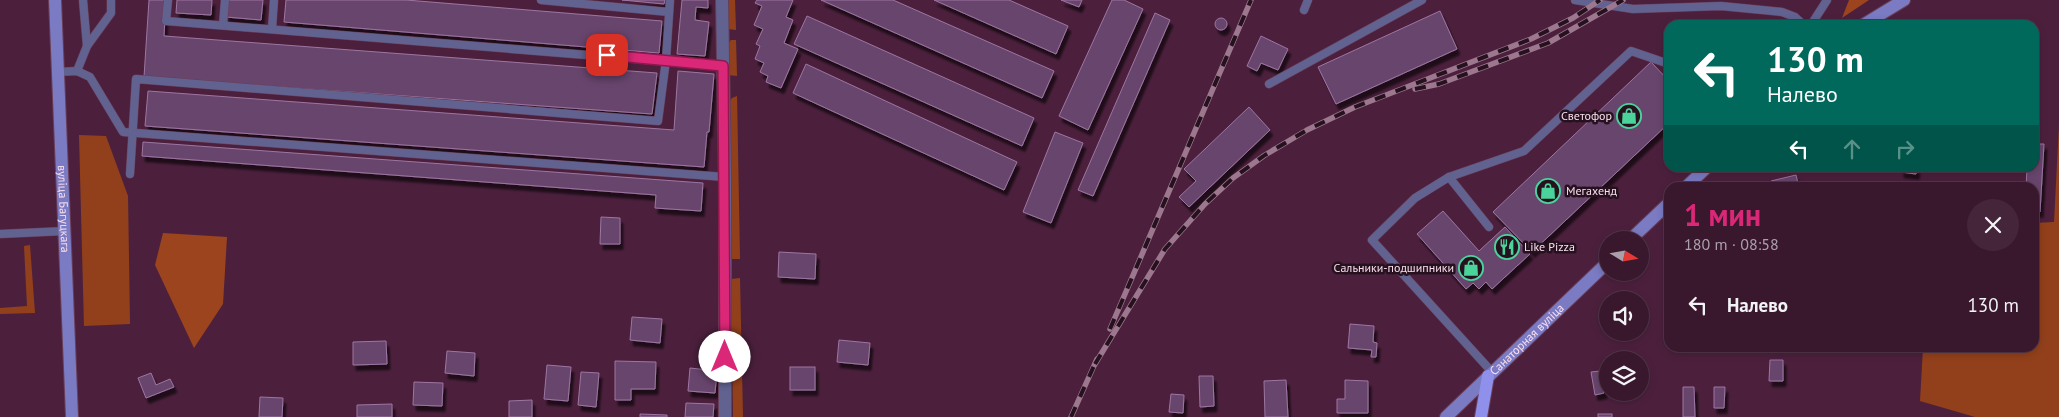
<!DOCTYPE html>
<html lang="ru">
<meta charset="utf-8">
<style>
:root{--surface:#39182e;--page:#44253a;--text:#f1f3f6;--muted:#aba0aa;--line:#53374a;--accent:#db2777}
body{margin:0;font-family:"PT Sans",sans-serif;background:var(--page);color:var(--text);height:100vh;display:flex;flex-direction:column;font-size:19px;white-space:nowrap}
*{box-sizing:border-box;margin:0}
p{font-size:16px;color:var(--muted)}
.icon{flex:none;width:28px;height:28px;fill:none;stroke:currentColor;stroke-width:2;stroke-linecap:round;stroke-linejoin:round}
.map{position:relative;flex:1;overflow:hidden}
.sheet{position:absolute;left:1664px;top:182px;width:375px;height:170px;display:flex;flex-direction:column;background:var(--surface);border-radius:15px;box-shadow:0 2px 8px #0003,0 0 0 1px var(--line)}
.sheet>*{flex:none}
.guide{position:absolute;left:1664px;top:20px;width:375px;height:152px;border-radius:15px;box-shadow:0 2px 8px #0003,0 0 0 1px var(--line);background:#00695c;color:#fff;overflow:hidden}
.needle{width:32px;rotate:101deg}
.tools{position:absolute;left:1599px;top:231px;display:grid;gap:10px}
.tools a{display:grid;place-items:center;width:50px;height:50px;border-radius:50%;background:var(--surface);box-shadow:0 2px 8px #0003,0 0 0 1px var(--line);font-size:25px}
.pin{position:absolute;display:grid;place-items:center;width:42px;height:42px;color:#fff;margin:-21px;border-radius:10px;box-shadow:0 2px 8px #0006}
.me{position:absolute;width:55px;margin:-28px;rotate:0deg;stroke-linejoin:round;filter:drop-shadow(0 0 4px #0008)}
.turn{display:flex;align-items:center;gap:18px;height:105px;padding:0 20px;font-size:22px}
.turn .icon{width:65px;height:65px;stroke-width:2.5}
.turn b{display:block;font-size:35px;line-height:42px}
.lanes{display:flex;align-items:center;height:48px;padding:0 20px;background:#0003;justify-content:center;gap:25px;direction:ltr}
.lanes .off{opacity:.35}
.round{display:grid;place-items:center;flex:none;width:52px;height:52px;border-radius:26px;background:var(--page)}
.head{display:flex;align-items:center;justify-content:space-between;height:85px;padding:0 20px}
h1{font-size:30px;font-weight:700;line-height:38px;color:var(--accent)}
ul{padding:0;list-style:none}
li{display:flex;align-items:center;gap:15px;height:75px;padding:0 20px}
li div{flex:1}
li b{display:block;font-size:19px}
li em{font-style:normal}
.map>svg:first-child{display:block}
.green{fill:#92401b}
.forest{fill:#9c441d}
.building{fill:#68456d;stroke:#9d76a2;filter:url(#shadow)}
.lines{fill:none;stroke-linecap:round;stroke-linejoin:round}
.lane-casing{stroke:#683e59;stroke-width:9}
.street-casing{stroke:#683e59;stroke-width:14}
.secondary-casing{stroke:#683e59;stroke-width:14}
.primary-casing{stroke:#683e59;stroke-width:14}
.lane{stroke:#616290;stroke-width:8}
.street{stroke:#616290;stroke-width:12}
.secondary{stroke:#7b7bc4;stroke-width:12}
.primary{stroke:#8f8fec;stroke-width:12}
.rail-casing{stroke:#9c778e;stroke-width:5.5}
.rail{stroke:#26121f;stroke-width:4;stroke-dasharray:11;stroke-linecap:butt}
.route-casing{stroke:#8e194d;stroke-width:12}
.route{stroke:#db2777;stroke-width:9}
.labels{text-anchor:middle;stroke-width:5;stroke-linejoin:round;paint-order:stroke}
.poi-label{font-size:12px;fill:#fbdeef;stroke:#26121f;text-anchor:end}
.street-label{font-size:12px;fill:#fbdeef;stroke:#26121f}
</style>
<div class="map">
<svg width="2059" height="417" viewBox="0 0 2059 417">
<defs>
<filter id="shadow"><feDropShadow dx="3" dy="5.5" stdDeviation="1" flood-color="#0009"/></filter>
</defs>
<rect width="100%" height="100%" fill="#4c203d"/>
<g class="green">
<polygon points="727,0 735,0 736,30 728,29"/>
<polygon points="731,40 736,40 737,76 728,75 728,44"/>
<polygon points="737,96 740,259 731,259 729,103 732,98"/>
<polygon points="2059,125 2059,417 1975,417 1920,401 1923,348 2034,348 2034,223 2054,222"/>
<polygon points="79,135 106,136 128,196 130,324 84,326"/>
<polygon points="30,245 35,313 0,314 0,308 27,306 24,246"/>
<polygon points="740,278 743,417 733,417 731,279"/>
</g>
<g class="forest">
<polygon points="1849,0 1869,0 1842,18"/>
<polygon points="163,233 227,237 223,304 194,348 155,265"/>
</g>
<g class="building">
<polygon points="149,0 166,0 164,36 657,73 652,114 144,77"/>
<polygon points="177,0 212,0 211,15 176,13"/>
<polygon points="228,0 263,0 261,20 226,17"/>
<polygon points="286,0 406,0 662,21 659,53 284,22"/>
<polygon points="622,0 665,0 664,4"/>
<polygon points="682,0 708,0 708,8 696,7 695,20 709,22 705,56 677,54"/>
<polygon points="757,0 793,0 786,17 793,20 784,43 798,49 781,88 766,82 768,76 760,72 764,63 755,59 760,46 756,44 763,29 754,25 762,6 755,3"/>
<polygon points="821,0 893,0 1054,71 1042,98"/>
<polygon points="934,0 1009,0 1068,26 1056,54"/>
<polygon points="1061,0 1082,0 1079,7"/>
<polygon points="1112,0 1124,0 1143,9 1088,130 1059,116"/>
<polygon points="1440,11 1457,49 1336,104 1318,67"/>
<polygon points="1155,13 1170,20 1093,196 1078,190"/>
<polygon points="807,16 1034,118 1022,146 794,44"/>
<circle cx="1221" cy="24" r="6"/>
<polygon points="1261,36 1288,49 1278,70 1261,63 1257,71 1247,66"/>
<polygon points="1651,62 1669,81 1669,123 1532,252 1493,212"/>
<polygon points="806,64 1017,162 1004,190 793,93"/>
<polygon points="678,71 714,74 709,132 707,132 704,167 145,126 148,91 674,130"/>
<polygon points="1249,107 1270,130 1189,207 1179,197 1196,181 1184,169"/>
<polygon points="1055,132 1083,143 1051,223 1023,212"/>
<polygon points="143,142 703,183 701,211 655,208 656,195 142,156"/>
<polygon points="2034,144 2044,144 2040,212 2034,211 2034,188 2026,188 2027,168 2034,168"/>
<polygon points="1901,168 1917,168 1916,174 1901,172"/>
<polygon points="1796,175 1799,188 1773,188 1771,181"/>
<polygon points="1443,211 1479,251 1505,227 1530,254 1492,289 1486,282 1479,289 1473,283 1466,289 1417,234"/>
<polygon points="601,217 620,218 620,244 600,244"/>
<polygon points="779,252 816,254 815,279 778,277"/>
<polygon points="632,317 662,319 660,343 630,340"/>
<polygon points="1350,324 1374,326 1373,342 1377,343 1376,357 1371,357 1372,350 1348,348"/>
<polygon points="839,340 870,343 868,365 837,362"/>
<polygon points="386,341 387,364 353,365 353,342"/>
<polygon points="447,351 475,353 474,376 445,373"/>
<polygon points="1770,360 1783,360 1783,381 1769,381"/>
<polygon points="615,361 656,362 655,389 631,389 631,400 615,400"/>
<polygon points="547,365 571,367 568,401 544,399"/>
<rect x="790" y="367" width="25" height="23"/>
<polygon points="690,368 717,371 715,393 688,391"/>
<polygon points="1600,371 1604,393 1595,395 1591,372"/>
<polygon points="581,372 599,373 596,407 578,405"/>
<polygon points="151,373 156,385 170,379 174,387 146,398 138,378"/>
<polygon points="1199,376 1213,376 1214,406 1200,407"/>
<polygon points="1286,380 1288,417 1265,417 1264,381"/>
<polygon points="1345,380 1368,381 1368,413 1337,413 1337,399 1345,399"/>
<polygon points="414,382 443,383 442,406 413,405"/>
<polygon points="1683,387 1694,387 1695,417 1683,417"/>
<polygon points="1714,387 1725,387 1724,408 1714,408"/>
<polygon points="1171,394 1184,395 1183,413 1169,412"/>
<polygon points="260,397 283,398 282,417 259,417"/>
<polygon points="532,400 532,417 509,417 509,401"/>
<polygon points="686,403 714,404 713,417 685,417"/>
<polygon points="392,404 392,417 357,417 357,405"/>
<polygon points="640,414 667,415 667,417 640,417"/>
<rect x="1598" y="414" width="14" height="3"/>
</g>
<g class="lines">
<defs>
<g id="lane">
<polyline points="168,0 166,21 723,66"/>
<polyline points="541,0 669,12"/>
<polyline points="1575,0 1633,9 1721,6 1782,12 1795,17 1804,25"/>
<polyline points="1304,10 1308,0"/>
<polyline points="223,25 225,0"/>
<polyline points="1811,25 1827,0"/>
<polyline points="272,29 274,0"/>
<polyline points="87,46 111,13 111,0"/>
<polyline points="77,71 87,46 83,0"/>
<polyline points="58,72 77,71 90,77 123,132 725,177"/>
<polyline points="1269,84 1422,0"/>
<polyline points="130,174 136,79 658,121 666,60 670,0"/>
<polyline points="1449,177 1489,227"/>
<polyline points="0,234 65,231"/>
<polyline points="1492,372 1372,240 1415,198 1449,177 1524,151 1631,51 1669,64"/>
</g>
<polyline id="street" points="722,0 725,177 725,417"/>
<g id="secondary">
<path id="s1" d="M55,0L72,417"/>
<polyline points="1863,25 1904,0"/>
<polyline points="1685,188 1706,168"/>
<polyline points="1630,240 1669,203"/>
<path id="s2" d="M1446,417L1608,262"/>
</g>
<polyline id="primary" points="1481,417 1488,376"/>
</defs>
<use href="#lane" class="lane-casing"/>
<use href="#street" class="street-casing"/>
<use href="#secondary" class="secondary-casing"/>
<use href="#primary" class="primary-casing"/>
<use href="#lane" class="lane"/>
<use href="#street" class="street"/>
<use href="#secondary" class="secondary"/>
<use href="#primary" class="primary"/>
<defs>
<g id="rail">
<polyline points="1415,89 1439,84 1548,43 1623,0"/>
<polyline points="1110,329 1251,0"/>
<polyline points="1095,364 1165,249 1205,204 1233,178 1265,155 1307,130 1355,107 1531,39 1573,18 1600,0"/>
<polyline points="1071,417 1097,359"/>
</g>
</defs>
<use href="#rail" class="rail-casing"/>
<use href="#rail" class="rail"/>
</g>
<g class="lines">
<defs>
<polyline id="route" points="607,55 723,66 725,357"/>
</defs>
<use href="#route" class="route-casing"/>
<use href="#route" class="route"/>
</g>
<defs>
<symbol id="shop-ring" viewBox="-11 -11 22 22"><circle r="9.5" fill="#26121f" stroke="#4ad49c" stroke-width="1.5"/><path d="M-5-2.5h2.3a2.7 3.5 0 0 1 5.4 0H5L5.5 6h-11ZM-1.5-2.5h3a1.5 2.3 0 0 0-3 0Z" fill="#4ad49c"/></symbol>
<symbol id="restaurant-ring" viewBox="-11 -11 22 22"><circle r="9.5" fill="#26121f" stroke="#4ad49c" stroke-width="1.5"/><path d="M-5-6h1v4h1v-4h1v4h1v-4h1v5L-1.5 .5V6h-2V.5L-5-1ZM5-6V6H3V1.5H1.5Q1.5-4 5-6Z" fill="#4ad49c"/></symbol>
</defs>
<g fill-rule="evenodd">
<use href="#shop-ring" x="1615" y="102" width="28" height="28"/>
<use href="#shop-ring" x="1534" y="177" width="28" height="28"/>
<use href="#restaurant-ring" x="1493" y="233" width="28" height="28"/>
<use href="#shop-ring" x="1457" y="254" width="28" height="28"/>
</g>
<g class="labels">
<g class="poi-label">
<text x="1612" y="120">Светофор</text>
<text x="1566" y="195" text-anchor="start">Мегахенд</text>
<text x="1524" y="251" text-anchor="start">Like Pizza</text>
<text x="1454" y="272">Сальники-подшипники</text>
</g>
<g class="street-label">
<text dy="4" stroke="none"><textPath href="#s1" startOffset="209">вуліца Багуцкага</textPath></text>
<text dy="4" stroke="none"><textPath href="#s2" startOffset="112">Санаторная вуліца</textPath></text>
</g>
</g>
</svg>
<div class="tools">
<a><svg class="needle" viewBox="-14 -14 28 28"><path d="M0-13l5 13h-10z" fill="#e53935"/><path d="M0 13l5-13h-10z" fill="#aba0aa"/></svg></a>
<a><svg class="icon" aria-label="sound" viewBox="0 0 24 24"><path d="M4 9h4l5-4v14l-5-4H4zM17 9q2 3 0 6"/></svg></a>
<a><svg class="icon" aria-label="layers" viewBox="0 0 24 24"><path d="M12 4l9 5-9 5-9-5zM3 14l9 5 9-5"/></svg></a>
</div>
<div class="pin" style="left:607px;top:55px;background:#d93025"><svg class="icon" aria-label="arrive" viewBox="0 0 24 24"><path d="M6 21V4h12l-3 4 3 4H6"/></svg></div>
<svg class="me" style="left:725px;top:357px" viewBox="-20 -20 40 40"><circle r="19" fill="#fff"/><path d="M0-13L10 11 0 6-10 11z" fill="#db2777"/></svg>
<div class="guide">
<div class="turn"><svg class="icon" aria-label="left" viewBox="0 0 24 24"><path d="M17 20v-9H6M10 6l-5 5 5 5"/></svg><div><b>130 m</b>Налево</div></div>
<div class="lanes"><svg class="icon" aria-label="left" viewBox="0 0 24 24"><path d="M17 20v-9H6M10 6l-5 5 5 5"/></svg><svg class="icon off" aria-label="ahead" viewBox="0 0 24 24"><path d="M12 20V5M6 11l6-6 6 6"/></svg><svg class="icon off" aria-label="right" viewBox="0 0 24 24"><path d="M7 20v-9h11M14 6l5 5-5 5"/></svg></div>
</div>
<section class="sheet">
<div class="head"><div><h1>1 мин</h1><p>180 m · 08:58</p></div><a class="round"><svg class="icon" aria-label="close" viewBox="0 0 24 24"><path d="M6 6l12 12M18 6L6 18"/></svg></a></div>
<ul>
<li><svg class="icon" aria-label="left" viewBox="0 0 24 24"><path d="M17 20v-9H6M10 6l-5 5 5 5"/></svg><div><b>Налево</b></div><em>130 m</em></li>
</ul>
</section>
</div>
